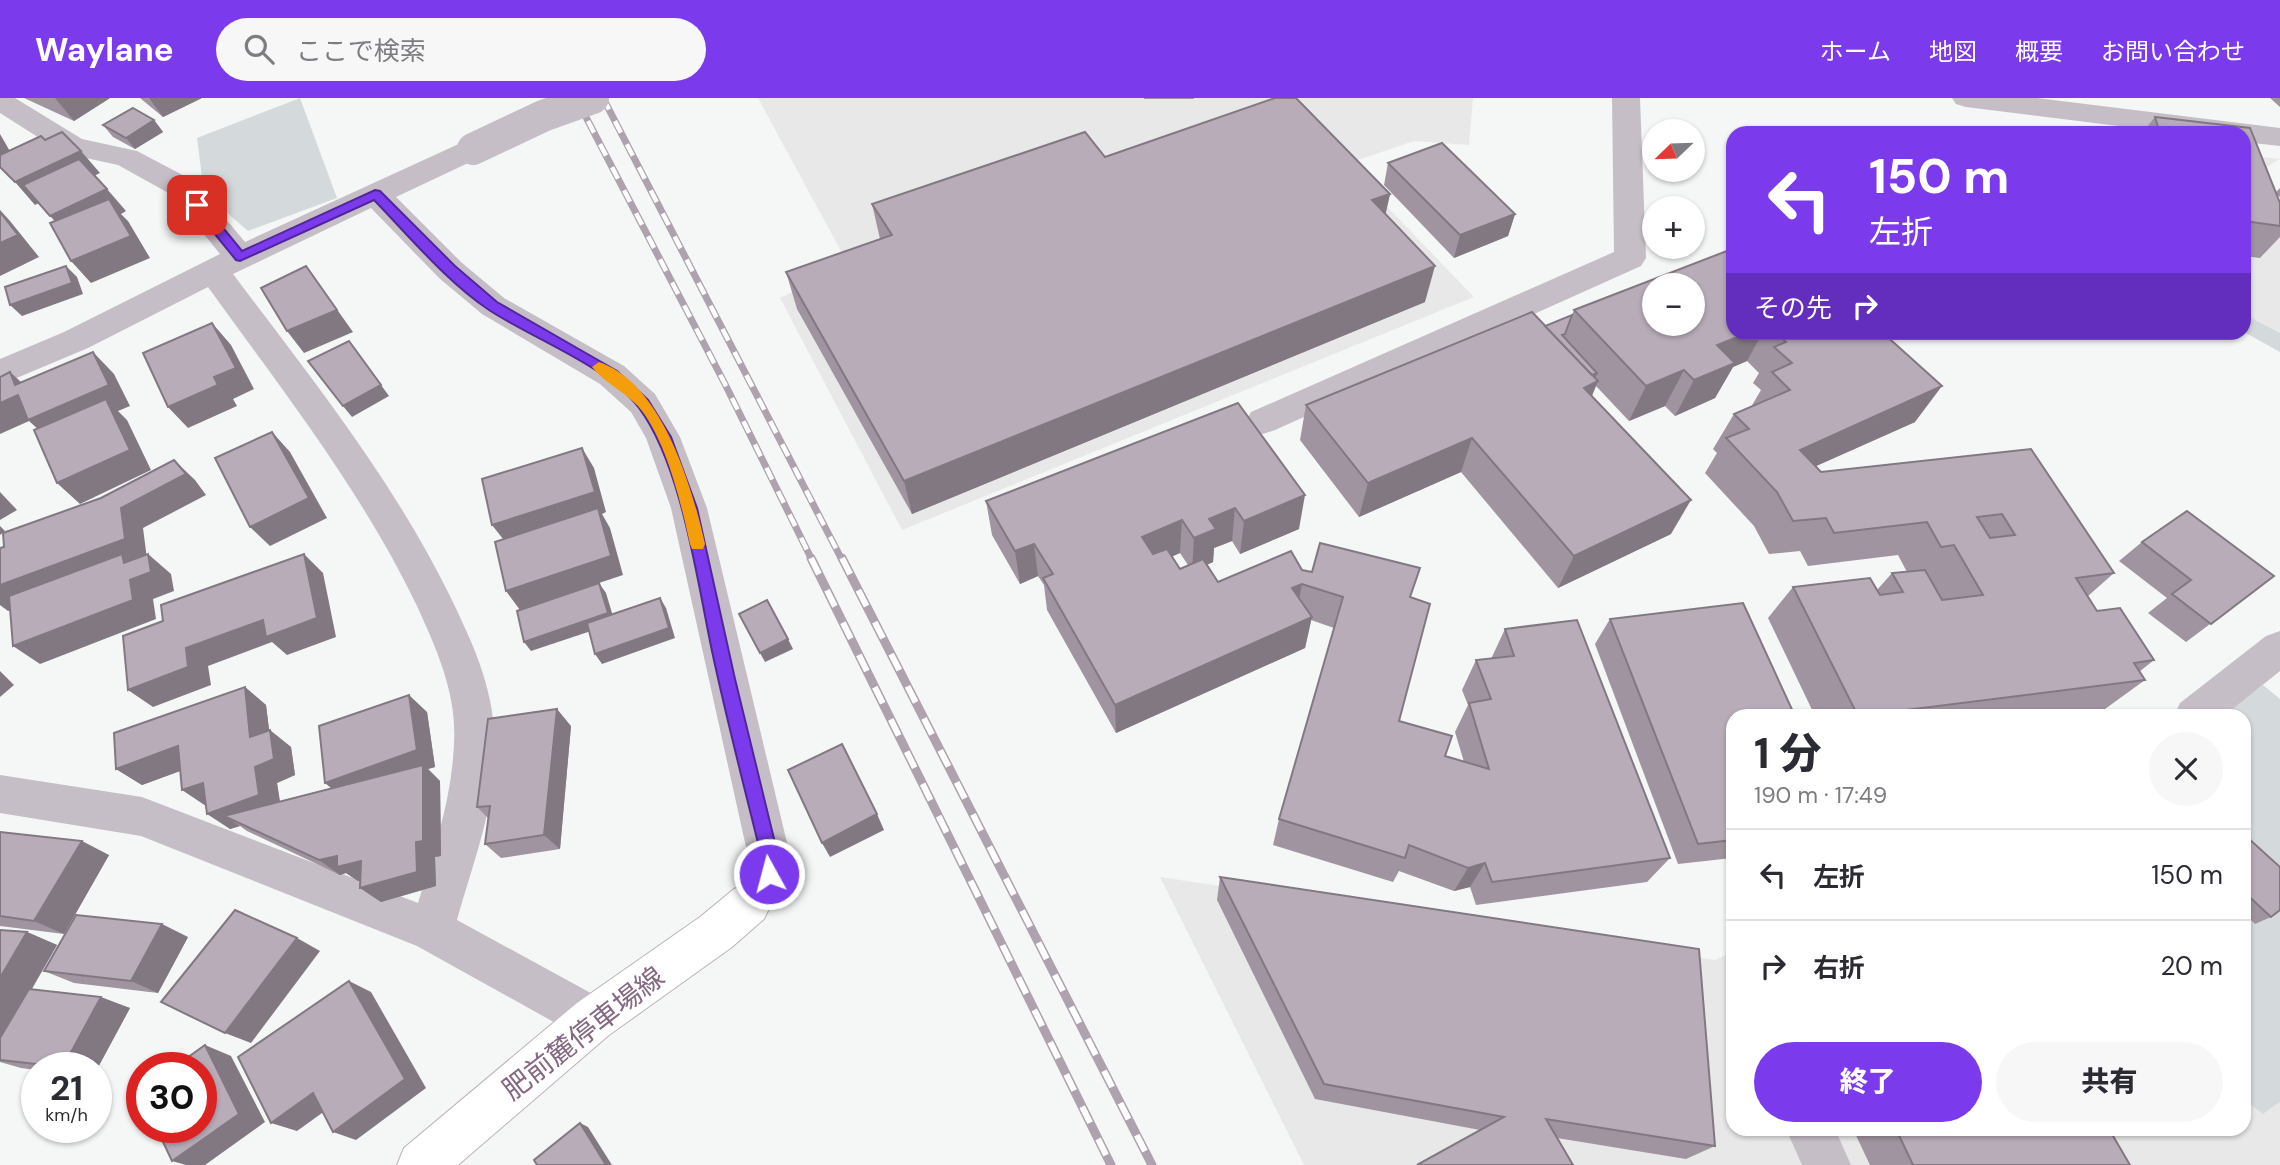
<!DOCTYPE html>
<html lang="ja">
<meta charset="utf-8">
<style>
:root{--surface:#fff;--page:#f7f7f7;--text:#2b2b33;--muted:#7c7c81;--line:#e1e1e2;--accent:#7c3aed}
body{margin:0;font-family:"DM Sans","Noto Sans JP",sans-serif;background:var(--page);color:var(--text);height:100vh;display:flex;flex-direction:column;font-size:26px;white-space:nowrap}
*{box-sizing:border-box;margin:0}
p{font-size:23px;color:var(--muted)}
.icon{flex:none;width:38px;height:38px;fill:none;stroke:currentColor;stroke-width:2;stroke-linecap:round;stroke-linejoin:round}
.map{position:relative;flex:1;overflow:hidden}
.sheet{position:absolute;left:1726px;top:611px;width:525px;height:427px;display:flex;flex-direction:column;background:var(--surface);border-radius:21px;box-shadow:0 2px 5px #0004}
.sheet>*{flex:none}
.hud{position:absolute;left:1726px;top:28px;width:525px;height:214px;border-radius:21px;box-shadow:0 2px 5px #0004;background:#7c3aed;color:#fff;overflow:hidden}
.needle{width:46px;rotate:247deg}
.controls{position:absolute;left:1642px;top:21px;display:grid;gap:14px}
.controls a{display:grid;place-items:center;width:63px;height:63px;border-radius:50%;background:var(--surface);box-shadow:0 2px 5px #0004;font-size:35px}
.speed{position:absolute;left:21px;top:954px;display:flex;gap:14px;font-size:35px;font-weight:700;text-align:center}
.speed>*{display:grid;place-content:center;width:91px;height:91px;border-radius:50%;background:var(--surface);box-shadow:0 2px 5px #0004;line-height:1}
.speed small{font-size:18px;font-weight:400}
.speed .limit{border:10px solid #d22;background:#fff;color:#111}
.pin{position:absolute;display:grid;place-items:center;width:60px;height:60px;color:#fff;margin:-30px;border-radius:14px;box-shadow:0 4px 10px #0006}
.me{position:absolute;width:77px;margin:-38px;rotate:353deg;stroke-linejoin:round;filter:drop-shadow(0 0 5px #0008)}
.turn{display:flex;align-items:center;gap:24px;height:147px;padding:0 28px;font-size:32px}
.turn .icon{width:91px;height:91px;stroke-width:2.5}
.turn b{display:block;font-size:49px;line-height:60px}
.then{display:flex;align-items:center;height:66px;padding:0 28px;background:#0003;gap:14px;font-size:26px}
.round{display:grid;place-items:center;flex:none;width:74px;height:74px;border-radius:37px;background:var(--page)}
.head{display:flex;align-items:center;justify-content:space-between;height:119px;padding:0 28px}
h1{font-size:42px;font-weight:800;line-height:52px}
.cta{display:flex;gap:14px;margin-top:auto;padding:14px 28px}
.cta a{flex:1;height:80px;border-radius:42px;background:var(--accent);color:#fff;font-size:28px;font-weight:800;line-height:80px;text-align:center}
.cta a+a{background:var(--page);color:var(--text)}
ul{padding:0;list-style:none}
li{display:flex;align-items:center;gap:21px;height:91px;padding:0 28px;border-top:2px solid var(--line)}
li div{flex:1}
li b{display:block;font-size:26px}
li em{font-style:normal}
header{display:flex;align-items:center;gap:42px;box-sizing:border-box;height:98px;padding:0 35px;background:var(--accent);color:#fff}
header strong{font-size:33px}
nav{display:flex;gap:38px;margin-inline-start:auto;font-size:24px}
.search{width:490px;height:63px;background:var(--page);display:flex;align-items:center;gap:18px;box-sizing:border-box;padding:0 24px;border-radius:38px;color:var(--muted);font-size:26px}
.map>svg:first-child{display:block}
.built{fill:#e8e8e8}
.green{fill:#d4dadc}
.lines{fill:none;stroke-linecap:round;stroke-linejoin:round}
.major-casing{stroke:#bbb2ba;stroke-width:2}
.minor{fill:#c6bec6;fill-rule:evenodd}
.major{fill:#fff;fill-rule:evenodd}
.rail-far1-casing{stroke:#ada2ad;stroke-width:7}
.rail-casing{stroke:#ada2ad;stroke-width:9}
.rail-far1{stroke:#fff;stroke-width:4.5;stroke-dasharray:13;stroke-linecap:butt}
.rail{stroke:#fff;stroke-width:6;stroke-dasharray:18;stroke-linecap:butt}
.minor-bridge{stroke:#c6bec6;stroke-width:32}
.wall{fill:#9f949f;fill-rule:evenodd}
.shaded-wall{fill:#827882}
.building{fill:#b9acb9;stroke:#827882;stroke-width:2;fill-rule:evenodd}
.route{fill:#7c3aed;stroke:#51269a;stroke-width:2}
.slow{fill:#f59e0b}
.labels{text-anchor:middle;stroke-width:7;stroke-linejoin:round;paint-order:stroke}
.near-street-label{font-size:28px;fill:#846882;stroke:#fff}
</style>
<header>
<strong>Waylane</strong>
<div class="search"><svg class="icon" aria-label="search" viewBox="0 0 24 24"><circle cx="10" cy="10" r="6"/><path d="M15 15l6 6"/></svg>ここで検索</div>
<nav><a>ホーム</a><a>地図</a><a>概要</a><a>お問い合わせ</a></nav>
</header>
<div class="map">
<svg width="2280" height="1067" viewBox="0 0 2280 1067">
<rect width="100%" height="100%" fill="#f4f7f6"/>
<g class="built">
<polygon points="758,0 1473,0 1469,47 1414,43 1346,66 1474,199 902,432 780,200 848,166"/>
<polygon points="2244,57 2280,61 2244,83 2280,116 2280,235 2244,216"/>
<polygon points="1160,779 1715,862 1732,854 1732,1031 2244,1031 2244,1002 2263,1016 2280,1004 2280,1067 1304,1067"/>
</g>
<g class="green">
<polygon points="300,0 337,100 248,133 204,95 197,40"/>
<polygon points="2244,216 2280,235 2280,254 2244,234"/>
<polygon points="2263,587 2280,601 2280,1004 2263,1016 2244,1002 2244,618 2223,618"/>
</g>
<g class="lines">
<defs>
<polygon id="major" points="749,785 764,791 771,806 764,821 732,849 609,937 458,1067 397,1067 404,1050 577,905 700,819 734,791"/>
</defs>
<use href="#major" class="major-casing"/>
<g class="minor">
<path d="M0,0H15L82,41L137,53L194,83L245,144L463,44L473,42L483,44L488,51L483,58L396,99L461,164L504,200L624,268L655,296L680,339L707,410L788,749L791,776L784,791L764,821L749,827L734,821L727,806L747,771L746,749L671,410L646,340L631,314L600,286L482,216L439,180L371,110L233,176C311,280 391,379 449,496C473,546 492,585 495,641C498,702 473,764 457,822L609,905L616,921L609,937L593,944L577,937L417,848L141,738L0,715V677L142,699L418,805C434,752 452,701 454,645C457,596 437,552 417,508C362,393 282,292 208,189L88,250L0,287V261L64,234L220,156L172,97L118,67L63,55L0,15Z"/>
<polygon points="1612,0 1640,0 1646,160 1641,168 1275,332 1263,336 1251,332 1246,323 1251,314 1614,154"/>
<polygon points="1952,0 2037,0 2280,30 2280,48 2244,44 2244,35 2175,35 1966,9 1956,6"/>
<polygon points="2280,533 2280,573 2224,618 2174,618 2180,605 2266,538"/>
<polygon points="1786,1031 1835,1031 1851,1067 1802,1067"/>
</g>
<use href="#major" class="major"/>
<defs>
<g id="rail-far1">
<polyline points="576,0 725,286 812,462"/>
<polyline points="603,0 842,462"/>
</g>
<g id="rail">
<polyline points="811,460 1111,1067"/>
<polyline points="842,460 1152,1067"/>
</g>
</defs>
<use href="#rail-far1" class="rail-far1-casing"/>
<use href="#rail" class="rail-casing"/>
<use href="#rail-far1" class="rail-far1"/>
<use href="#rail" class="rail"/>
<polyline class="minor-bridge" points="473,51 543,18 593,0"/>
</g>
<g class="wall">
<polygon points="24,0 110,0 74,23"/>
<polygon points="140,0 202,0 163,19"/>
<rect x="1144" y="0" width="50" height="1"/>
<polygon points="2270,0 2280,0 2280,9"/>
<polygon points="2155,19 2250,30 2276,94 2280,90 2280,99 2277,97 2280,105 2280,139 2260,160 2244,158 2244,35 2142,35"/>
<polygon points="154,22 163,34 135,51 113,39 103,27"/>
<polygon points="1105,59 1390,96 1385,116 1425,204 912,416 797,211 786,174 880,141 872,106"/>
<polygon points="1388,65 1515,116 1508,138 1454,160 1384,87"/>
<polygon points="1574,212 1732,234 1882,234 1915,324 1816,368 1821,374 2031,351 2114,475 2088,498 2097,513 2154,562 2139,574 2145,582 2105,611 2055,618 1815,618 1768,520 1793,489 1877,492 1892,475 1907,474 1898,457 1808,468 1800,453 1769,456 1754,428 1705,375 1717,355 1713,351 1734,316 1751,309 1761,292 1753,285 1759,275 1747,263 1733,269 1715,300 1675,318 1665,308 1629,323 1596,288 1592,298 1671,436 1558,490 1461,374 1359,419 1300,342 1306,307 1545,228 1572,217"/>
<path d="M1238,305L1299,431L1240,456L1232,443L1214,450L1213,464L1207,467L1218,484L1302,472L1410,499L1399,623L1445,658L1464,664L1455,634L1468,607L1462,592L1476,562L1491,561L1505,531L1670,760L1647,784L1476,807L1470,789L1454,793L1399,773L1393,784L1273,747L1279,721L1334,530L1311,522L1305,550L1116,635L1047,512L1044,487L1038,478L1020,486L992,437L986,403ZM1180,455L1188,467L1180,471L1172,458Z"/>
<polygon points="2142,444 2274,478 2186,544 2148,515 2167,500 2119,463"/>
<polygon points="1610,521 1732,618 1732,760 1678,766 1595,546"/>
<polygon points="245,589 266,607 269,632 291,649 295,677 277,685 280,703 331,690 325,685 427,614 435,669 428,671 440,683 441,758 435,759 436,788 381,804 360,790 360,783 358,783 346,775 340,777 247,733 240,728 230,731 206,707 180,673 142,687 116,671"/>
<polygon points="571,628 560,751 501,760 485,746 488,720 477,709"/>
<polygon points="0,734 109,757 64,836 0,828"/>
<polygon points="2248,740 2271,819 2255,826 2244,815 2244,742"/>
<polygon points="1220,779 1715,1048 1686,1061 1557,1040 1480,1032 1315,1001 1217,802"/>
<polygon points="0,832 27,834 57,847 32,891 130,910 96,973 96,970 37,970 37,972 21,970 0,964"/>
<polygon points="188,839 158,895 74,885 44,873"/>
<polygon points="1853,1031 2109,1031 2130,1067 1870,1067"/>
</g>
<g class="shaded-wall">
<polygon points="55,0 110,0 74,23"/>
<polygon points="149,0 202,0 163,19"/>
<polygon points="154,22 163,34 135,51 126,40"/>
<polygon points="0,36 15,62 0,67"/>
<polygon points="81,53 100,75 35,107 15,84"/>
<polygon points="107,91 126,113 121,116 128,123 150,160 91,185 71,163 71,140 50,118"/>
<polygon points="1390,96 1382,133 1372,102"/>
<polygon points="0,112 10,123 39,159 0,178"/>
<polygon points="1515,116 1508,138 1454,160 1460,137"/>
<polygon points="66,168 77,179 83,196 22,218 10,207"/>
<polygon points="306,168 353,234 304,255 287,233"/>
<polygon points="1435,168 1425,204 912,416 904,383"/>
<polygon points="212,225 231,247 254,291 233,301 237,308 188,330 168,309 214,279"/>
<polygon points="1750,234 1763,234 1747,263 1733,269 1715,300 1675,318 1694,282 1717,247"/>
<polygon points="349,243 389,298 352,319 343,308"/>
<polygon points="93,254 114,276 130,308 118,313 127,322 151,372 80,406 57,385 51,343 29,323 0,336 0,305"/>
<polygon points="1684,272 1665,308 1629,323 1646,288"/>
<polygon points="10,274 33,295 15,287"/>
<polygon points="1597,275 1593,286 1598,283 1583,318 1569,286"/>
<polygon points="1942,288 1915,324 1776,386 1800,352"/>
<polygon points="272,334 290,354 327,420 270,448 250,429"/>
<polygon points="1472,340 1461,374 1359,419 1368,385"/>
<polygon points="582,350 594,370 606,414 602,416 610,430 623,477 599,485 606,495 615,525 531,553 524,544 520,512 506,493 507,446 492,427"/>
<polygon points="174,362 195,382 206,397 143,430 147,461 148,456 171,476 174,493 153,501 156,521 40,566 13,548 130,482 128,468 8,513 0,507 0,487 121,410"/>
<polygon points="0,394 17,412 0,422"/>
<polygon points="1305,397 1299,431 1240,456 1244,423"/>
<polygon points="1691,402 1671,436 1558,490 1574,458"/>
<polygon points="1235,410 1232,443 1214,450 1213,464 1192,473 1194,440 1209,421"/>
<polygon points="1182,422 1180,455 1142,472 1142,439"/>
<polygon points="0,428 5,433 0,437"/>
<polygon points="1034,446 1038,478 1020,486 1015,453"/>
<polygon points="304,456 323,475 336,539 287,557 272,544 208,568 211,587 153,609 128,592 186,550"/>
<polygon points="1302,486 1296,517 1292,490"/>
<polygon points="660,500 666,510 675,540 602,566 595,556"/>
<polygon points="1312,519 1305,550 1116,635 1115,607"/>
<polygon points="788,541 793,551 765,564 760,555"/>
<polygon points="0,573 14,587 0,599"/>
<polygon points="245,589 266,607 272,655 250,639"/>
<polygon points="409,597 427,614 435,669 428,671 440,683 441,758 435,759 436,788 381,804 360,790 417,774 346,701 325,685"/>
<polygon points="557,611 571,628 560,751 544,737"/>
<polygon points="270,632 291,649 295,677 277,685 281,712 224,718 240,728 230,731 207,716"/>
<polygon points="178,648 202,665 142,687 116,671"/>
<polygon points="203,685 206,708 182,692"/>
<polygon points="877,716 884,732 830,759 822,745"/>
<polygon points="82,743 109,757 64,836 34,823"/>
<polygon points="337,758 361,763 381,777 358,783 346,775 340,777 319,762"/>
<polygon points="1485,765 1470,789 1454,793 1468,770"/>
<polygon points="162,826 188,839 158,895 131,883"/>
<polygon points="27,834 57,847 0,945 0,880"/>
<polygon points="297,840 320,853 251,945 225,935"/>
<polygon points="349,883 371,894 426,990 356,1042 333,1034"/>
<polygon points="101,899 130,910 96,973 96,970 63,969"/>
<polygon points="205,947 231,958 265,1024 205,1067 186,1067 172,1063"/>
<polygon points="313,995 336,1005 297,1033 271,1025"/>
<polygon points="580,1025 588,1029 612,1067 606,1067"/>
</g>
<g class="building">
<polygon points="1275,0 1296,0 1390,96 1372,102 1435,168 904,383 786,174 892,137 872,106 1085,34 1105,59"/>
<polygon points="133,10 154,22 126,40 103,27"/>
<polygon points="2155,19 2250,30 2280,105 2280,128 2244,123 2244,35 2160,35"/>
<polygon points="62,34 81,53 15,84 0,69 0,57 41,38 45,42"/>
<polygon points="1442,45 1515,116 1460,137 1388,65"/>
<polygon points="79,61 107,91 50,118 23,87"/>
<polygon points="109,101 131,138 71,163 50,125"/>
<polygon points="0,114 18,137 0,145"/>
<path d="M1732,151V234H1750L1717,247L1735,265L1694,282L1684,272L1646,288L1574,212ZM1654,187H1692V226H1654Z"/>
<polygon points="66,168 72,185 10,207 5,189"/>
<polygon points="306,168 337,212 287,233 261,190"/>
<polygon points="1532,214 1598,283 1584,290 1691,402 1574,458 1472,340 1368,385 1306,307"/>
<polygon points="1572,217 1565,236 1562,237 1597,275 1592,277 1545,228"/>
<polygon points="212,225 236,270 214,279 218,287 168,309 143,255"/>
<path d="M1775,234H1882L1942,288L1800,352L1821,374L2031,351L2114,475L2076,480L2097,513L2120,510L2154,562L2134,565L2145,582L1858,618L1793,489L1870,480L1880,497L1903,494L1892,475L1925,472L1942,502L1983,497L1954,447L1941,449L1927,424L1834,435L1826,420L1793,423L1777,394L1726,340L1749,331L1734,316L1790,292L1772,274L1792,265L1774,249L1786,244ZM2002,416L2015,437L1990,440L1977,419Z"/>
<polygon points="349,243 381,287 343,308 308,263"/>
<polygon points="93,254 109,287 28,322 18,297 0,305 0,279 10,274 15,287"/>
<polygon points="106,301 130,352 57,385 34,332"/>
<polygon points="1238,305 1305,397 1244,423 1235,410 1209,421 1216,431 1194,440 1182,422 1142,439 1153,456 1167,451 1180,471 1203,461 1218,484 1291,453 1302,472 1312,474 1320,445 1420,470 1410,499 1430,506 1399,623 1452,638 1445,658 1489,671 1469,605 1491,601 1476,562 1514,558 1505,531 1577,522 1670,760 1492,784 1485,765 1468,770 1409,747 1405,760 1279,721 1343,499 1302,486 1292,490 1312,519 1115,607 1043,480 1053,476 1034,446 1015,453 986,403"/>
<polygon points="272,334 309,400 250,429 215,360"/>
<polygon points="582,350 595,394 492,427 482,381"/>
<polygon points="174,362 186,376 121,410 125,441 0,487 0,450 4,449 3,435 101,400"/>
<polygon points="598,410 611,458 506,493 495,444"/>
<polygon points="2187,413 2274,478 2211,526 2172,496 2191,482 2142,444"/>
<polygon points="122,456 124,465 148,456 151,474 130,482 133,502 13,548 9,498"/>
<polygon points="304,456 317,520 266,539 263,522 186,550 188,569 128,592 123,538 163,523 161,507"/>
<polygon points="599,485 608,515 524,544 517,513"/>
<polygon points="660,500 669,530 595,556 587,525"/>
<polygon points="767,502 788,541 760,555 739,516"/>
<polygon points="1743,505 1795,618 1732,618 1732,742 1698,746 1610,521"/>
<polygon points="245,589 250,639 270,632 274,661 255,669 259,697 207,716 203,685 182,692 178,648 116,671 114,635"/>
<polygon points="409,597 417,652 325,685 319,628"/>
<polygon points="557,611 544,737 485,746 490,708 477,709 488,621"/>
<polygon points="842,646 877,716 822,745 788,672"/>
<polygon points="423,667 423,743 416,744 417,774 360,790 361,763 337,769 337,758 319,762 224,718"/>
<polygon points="0,734 82,743 34,823 0,818"/>
<polygon points="2248,740 2280,769 2280,812 2271,819 2244,794 2244,744"/>
<polygon points="1220,779 1699,851 1715,1048 1546,1021 1573,1067 1417,1067 1504,1019 1324,986"/>
<polygon points="235,812 297,840 225,935 161,904"/>
<polygon points="76,817 162,826 131,883 44,873"/>
<polygon points="0,832 27,834 0,880"/>
<polygon points="349,883 405,981 333,1034 313,995 271,1025 238,959"/>
<polygon points="29,891 101,899 63,969 0,962 0,940"/>
<polygon points="205,947 239,1016 172,1063 156,1029 201,1029 201,970 173,970"/>
<polygon points="580,1025 606,1067 537,1067 534,1062"/>
<polygon points="1896,1031 2109,1031 2130,1067 1913,1067"/>
</g>
<path class="route" d="M375,92L380,93L455,168L497,204L617,273L648,302L671,339L697,410L735,581L776,749L778,776L776,782L769,784L763,782L759,749C743,684 726,619 712,553C697,482 682,368 639,310C608,268 533,241 489,212C446,183 410,139 374,102L240,163L236,162L191,107L197,103L202,104L242,153Z"/>
<path class="slow" d="M599,264C662,285 692,388 705,446L703,451H692L690,446C681,405 666,340 638,308C625,294 602,283 592,269Z"/>
<g class="labels">
<g class="near-street-label">
<text transform="translate(583 935) rotate(-38)" y="10">肥前麓停車場線</text>
</g>
</g>
</svg>
<div class="controls">
<a><svg class="needle" viewBox="-14 -14 28 28"><path d="M0-13l5 13h-10z" fill="#e53935"/><path d="M0 13l5-13h-10z" fill="#7c7c81"/></svg></a>
<a>+</a>
<a>−</a>
</div>
<div class="speed"><div>21<small>km/h</small></div><div class="limit">30</div></div>
<div class="pin" style="left:197px;top:107px;background:#d93025"><svg class="icon" aria-label="arrive" viewBox="0 0 24 24"><path d="M6 21V4h12l-3 4 3 4H6"/></svg></div>
<svg class="me" style="left:769px;top:776px" viewBox="-20 -20 40 40"><circle r="17" fill="#7c3aed" stroke="#fff" stroke-width="3"/><path d="M0-11L8 9 0 5-8 9z" fill="#fff"/></svg>
<div class="hud">
<div class="turn"><svg class="icon" aria-label="left" viewBox="0 0 24 24"><path d="M17 20v-9H6M10 6l-5 5 5 5"/></svg><div><b>150 m</b>左折</div></div>
<div class="then">その先<svg class="icon" aria-label="right" viewBox="0 0 24 24"><path d="M7 20v-9h11M14 6l5 5-5 5"/></svg></div>
</div>
<section class="sheet">
<div class="head"><div><h1>1 分</h1><p>190 m · 17:49</p></div><a class="round"><svg class="icon" aria-label="close" viewBox="0 0 24 24"><path d="M6 6l12 12M18 6L6 18"/></svg></a></div>
<ul>
<li><svg class="icon" aria-label="left" viewBox="0 0 24 24"><path d="M17 20v-9H6M10 6l-5 5 5 5"/></svg><div><b>左折</b></div><em>150 m</em></li>
<li><svg class="icon" aria-label="right" viewBox="0 0 24 24"><path d="M7 20v-9h11M14 6l5 5-5 5"/></svg><div><b>右折</b></div><em>20 m</em></li>
</ul>
<div class="cta"><a>終了</a><a>共有</a></div>
</section>
</div>
